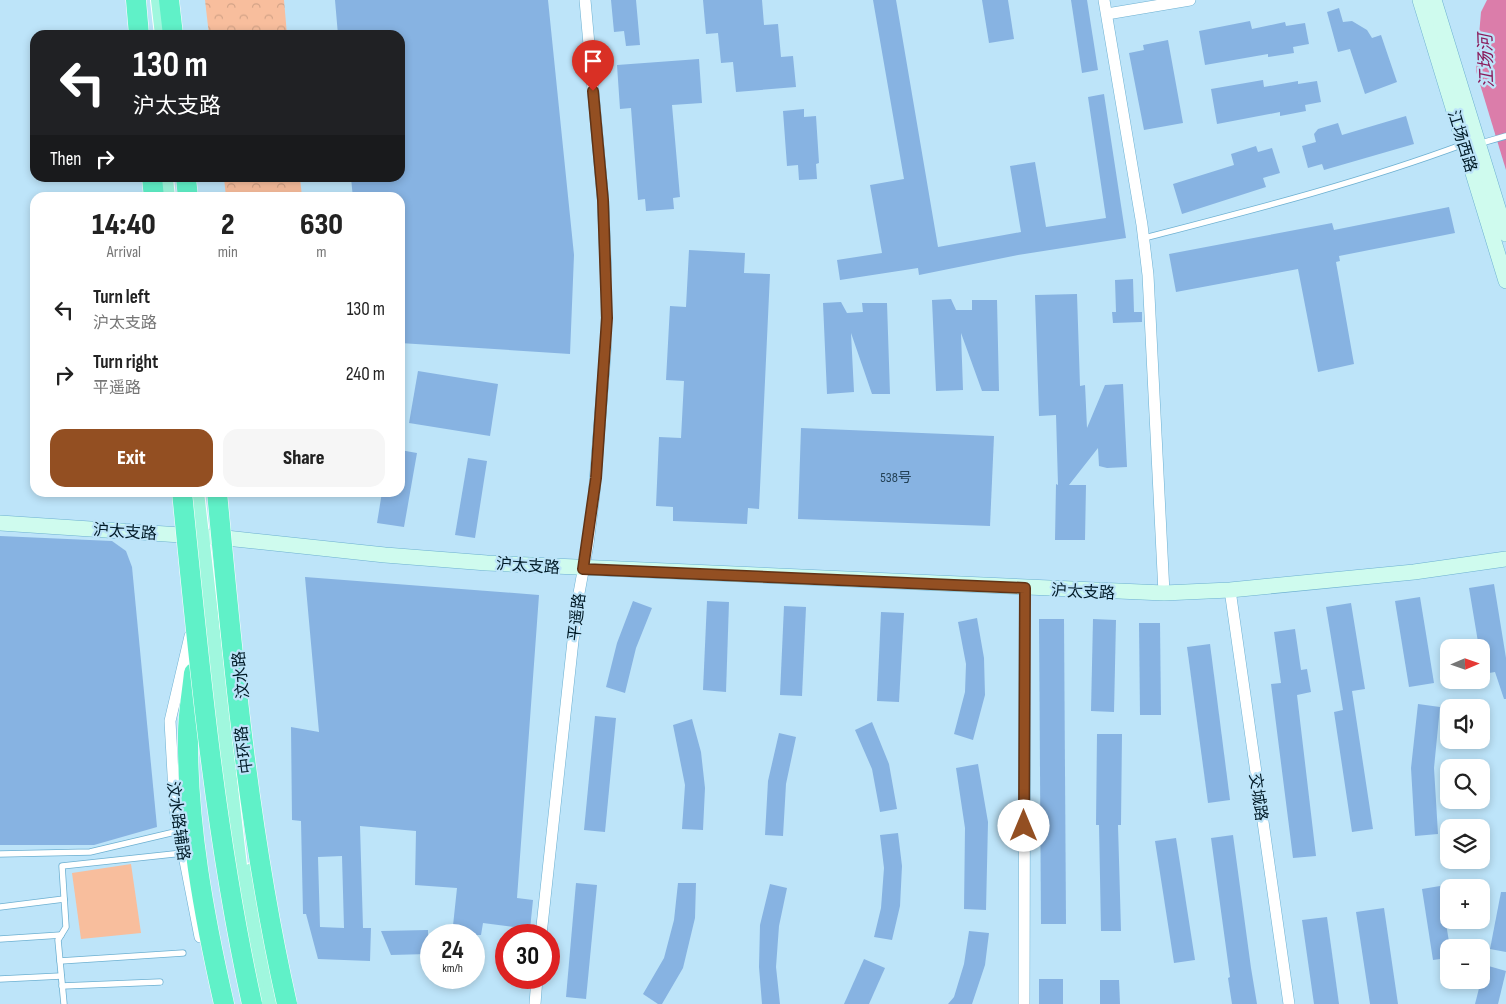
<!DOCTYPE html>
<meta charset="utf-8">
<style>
:root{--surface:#fff;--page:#f6f6f6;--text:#222;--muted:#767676;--accent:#934f22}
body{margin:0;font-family:"Sofia Sans Condensed","Noto Sans SC",sans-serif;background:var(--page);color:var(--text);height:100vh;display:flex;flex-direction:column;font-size:19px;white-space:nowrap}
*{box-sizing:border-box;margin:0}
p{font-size:16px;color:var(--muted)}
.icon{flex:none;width:28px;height:28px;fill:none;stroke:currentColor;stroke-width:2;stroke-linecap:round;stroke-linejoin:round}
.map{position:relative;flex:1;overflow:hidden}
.drawer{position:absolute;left:30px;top:192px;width:375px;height:305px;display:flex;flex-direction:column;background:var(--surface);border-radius:15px;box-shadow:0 2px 8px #0003}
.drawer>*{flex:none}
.hud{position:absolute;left:30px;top:30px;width:375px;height:152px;border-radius:15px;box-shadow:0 2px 8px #0003;background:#202124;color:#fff;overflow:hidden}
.needle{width:32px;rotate:88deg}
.buttons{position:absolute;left:1440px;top:639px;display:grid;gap:10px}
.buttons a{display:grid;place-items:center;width:50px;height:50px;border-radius:10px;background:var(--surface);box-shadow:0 2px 8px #0003;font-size:25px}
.speed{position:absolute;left:420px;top:924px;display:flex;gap:10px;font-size:25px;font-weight:700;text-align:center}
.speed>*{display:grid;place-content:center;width:65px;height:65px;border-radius:50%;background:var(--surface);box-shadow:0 2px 8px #0003;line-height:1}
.speed small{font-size:12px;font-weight:400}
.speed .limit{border:8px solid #d22;background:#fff;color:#111}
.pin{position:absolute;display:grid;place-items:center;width:42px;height:42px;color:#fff;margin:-51px -21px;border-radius:50% 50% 50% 0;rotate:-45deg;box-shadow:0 0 5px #0007}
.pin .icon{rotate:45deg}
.me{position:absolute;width:55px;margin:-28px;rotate:0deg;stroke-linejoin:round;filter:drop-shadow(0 0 4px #0008)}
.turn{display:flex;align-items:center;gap:18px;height:105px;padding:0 20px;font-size:22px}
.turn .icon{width:65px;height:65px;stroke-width:2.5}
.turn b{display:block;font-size:35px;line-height:42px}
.then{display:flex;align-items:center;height:48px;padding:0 20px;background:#0003;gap:10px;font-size:19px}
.eta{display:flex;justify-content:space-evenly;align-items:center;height:85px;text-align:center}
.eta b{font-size:30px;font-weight:800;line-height:35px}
.action{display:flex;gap:10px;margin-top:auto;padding:10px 20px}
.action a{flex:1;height:58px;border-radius:15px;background:var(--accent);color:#fff;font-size:20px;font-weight:800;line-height:58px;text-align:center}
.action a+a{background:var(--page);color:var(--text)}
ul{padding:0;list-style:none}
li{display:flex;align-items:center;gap:15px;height:65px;padding:0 20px}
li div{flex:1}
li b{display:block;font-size:19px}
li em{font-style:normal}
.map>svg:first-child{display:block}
.green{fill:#f8be9d}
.forest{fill:url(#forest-crowns)}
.water{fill:#db7daa}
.building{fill:#87b3e2;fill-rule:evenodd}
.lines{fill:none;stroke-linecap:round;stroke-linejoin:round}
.lane-casing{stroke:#6db0d1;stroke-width:7}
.street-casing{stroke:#6db0d1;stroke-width:12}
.secondary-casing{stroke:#6db0d1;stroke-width:16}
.primary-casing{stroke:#fff;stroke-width:18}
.highway-casing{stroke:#fff;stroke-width:21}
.lane{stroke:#fff;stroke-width:5.5}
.street{stroke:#fff;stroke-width:11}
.secondary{stroke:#cffbee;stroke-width:15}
.primary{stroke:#a0f7de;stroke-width:16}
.highway{stroke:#60f1c8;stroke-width:20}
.highway-bridge-casing{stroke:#fff;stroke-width:21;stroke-linecap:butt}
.highway-bridge{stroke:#60f1c8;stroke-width:20}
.route-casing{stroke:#603316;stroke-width:12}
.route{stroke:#934f22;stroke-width:9}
.labels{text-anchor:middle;stroke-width:4.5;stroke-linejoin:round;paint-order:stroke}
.number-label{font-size:14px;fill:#224055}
.street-label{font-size:16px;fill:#001a26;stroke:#bde4f9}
.water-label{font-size:18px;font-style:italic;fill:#8a1a5a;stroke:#bde4f9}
</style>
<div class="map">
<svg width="1506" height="1004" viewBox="0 0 1506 1004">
<defs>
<pattern id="forest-crowns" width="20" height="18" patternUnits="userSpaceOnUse" patternTransform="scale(1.25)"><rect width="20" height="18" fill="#f8be9d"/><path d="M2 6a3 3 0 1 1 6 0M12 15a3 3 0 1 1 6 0" fill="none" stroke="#d3a387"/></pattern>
</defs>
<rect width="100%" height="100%" fill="#bde4f9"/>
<polygon class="green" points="131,864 141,933 81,939 72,873"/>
<g class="forest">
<polygon points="205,0 284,0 287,35 209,35"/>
<polygon points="224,178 300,178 302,197 226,197"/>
</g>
<polygon class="water" points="1487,0 1506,0 1506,170 1476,71 1481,12"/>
<g class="building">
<polygon points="335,0 548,0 574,255 570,354 400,343 400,198 353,198 351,178 400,178 400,35 338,35"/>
<polygon points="611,0 636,0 640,45 626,46 624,31 614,32"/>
<polygon points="703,0 762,0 764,25 778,24 781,57 793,56 796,87 736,92 733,62 721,63 718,33 706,34"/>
<polygon points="873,0 896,0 938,247 1021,232 1010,166 1035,162 1046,227 1106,218 1088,97 1104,94 1126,238 1018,255 919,275 918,268 840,280 837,260 882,253 870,185 904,179"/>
<polygon points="982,0 1008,0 1014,39 989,43"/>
<polygon points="1071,0 1087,0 1098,70 1082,73"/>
<polygon points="1339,8 1343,22 1352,21 1367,30 1372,38 1381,35 1397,82 1365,94 1350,49 1338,52 1327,12"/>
<polygon points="1250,21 1252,29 1285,22 1286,26 1305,23 1309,44 1293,47 1294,53 1268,57 1268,54 1205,65 1199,31"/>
<polygon points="1168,40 1183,123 1144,130 1129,53 1144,50 1143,45"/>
<polygon points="699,59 702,103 672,105 680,197 673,198 674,209 646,211 645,199 638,200 631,108 620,109 617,65"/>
<polygon points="1263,80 1264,87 1298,81 1298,84 1317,81 1321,102 1305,105 1306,111 1280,116 1280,112 1217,124 1211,89"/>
<polygon points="804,109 804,117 816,116 819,163 816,164 817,179 799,180 798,165 787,166 783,111"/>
<polygon points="1406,116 1414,144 1324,170 1322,164 1308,168 1302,146 1316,142 1314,134 1318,129 1338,123 1342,135"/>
<polygon points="1256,146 1258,152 1272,148 1280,173 1263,178 1266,187 1182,214 1173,184 1234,165 1231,154"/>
<polygon points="1449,207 1455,233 1339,256 1340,261 1336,262 1354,364 1318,372 1298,269 1176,292 1169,254 1332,223 1334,230"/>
<polygon points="689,250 745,253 744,273 770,274 759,509 748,508 747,524 673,521 673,507 656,506 659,437 681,438 684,381 666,380 670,306 686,307"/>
<polygon points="1133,279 1134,312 1142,312 1142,322 1113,323 1112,312 1116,312 1115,280"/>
<polygon points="1077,294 1080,386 1085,385 1087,428 1105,385 1123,384 1127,467 1107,468 1099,466 1098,448 1069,485 1086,485 1085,540 1055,540 1056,484 1058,485 1056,415 1039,416 1035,295"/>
<polygon points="951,299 956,310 972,310 972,300 997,300 999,391 982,391 961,333 963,390 936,391 932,300"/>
<polygon points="841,302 847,313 863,312 862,303 887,303 890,394 872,394 851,333 854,392 827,394 823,303"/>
<polygon points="418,371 498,384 490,436 409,423"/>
<polygon points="801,428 994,436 990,526 798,519"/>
<polygon points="400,450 417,453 404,527 377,523 382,492 400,492"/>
<polygon points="468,458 487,461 475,538 455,535"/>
<polygon points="0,536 112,541 126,551 132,567 157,827 94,845 0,845"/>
<path d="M305,577L539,595L517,898L533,900L530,929L483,923L481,935H452L457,888L415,885L416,831L360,826L363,928H371L370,961L318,959L306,914H303L301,821L292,820L291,727L319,732ZM342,856L344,928L320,927L318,857Z"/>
<polygon points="1494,584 1506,658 1506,699 1504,699 1495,672 1483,674 1481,648 1479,648 1469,588"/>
<polygon points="1420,597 1434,683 1409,687 1395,601"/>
<polygon points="633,601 652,608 636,648 625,693 606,687 617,643"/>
<polygon points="707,601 729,602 726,692 703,690"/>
<polygon points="1351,603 1365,689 1352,691 1373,829 1352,832 1334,712 1343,710 1326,607"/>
<polygon points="784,606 806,607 802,696 780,695"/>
<polygon points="881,612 904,613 899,702 877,701"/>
<polygon points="977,618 984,658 985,695 973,740 954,734 965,692 966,664 958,622"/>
<polygon points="1039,619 1064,619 1066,924 1041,924"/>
<polygon points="1093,619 1116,620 1114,712 1091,711"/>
<polygon points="1139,623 1160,623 1161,715 1140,715"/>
<polygon points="1295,629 1301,670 1307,669 1311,692 1297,695 1316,856 1293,858 1271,684 1281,683 1274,632"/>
<polygon points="1210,644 1230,800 1208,803 1187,647"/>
<polygon points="1418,704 1440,707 1434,768 1438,834 1415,836 1411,768"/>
<polygon points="595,716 616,718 605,832 584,830"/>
<polygon points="692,719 701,752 705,788 703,830 682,829 685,785 673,725"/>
<polygon points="872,722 889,764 897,809 880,812 872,769 855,730"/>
<polygon points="779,733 796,737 786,784 783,836 765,835 768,781"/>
<polygon points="1097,734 1122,734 1121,825 1118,825 1121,931 1101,931 1099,825 1096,825"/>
<polygon points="978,764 988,822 986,910 964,909 965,828 956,768"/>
<polygon points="898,833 902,866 900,906 892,940 874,937 881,908 884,868 880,835"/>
<polygon points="1233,835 1251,968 1257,1004 1232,1004 1228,978 1230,977 1211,838"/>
<polygon points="1176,838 1195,960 1174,963 1155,841"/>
<polygon points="576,883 597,885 586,999 566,997"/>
<polygon points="678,883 696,883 695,918 683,968 662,1004 658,1004 643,994 664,958 674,920"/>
<polygon points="770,884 787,888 779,926 776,967 780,1004 762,1004 759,967 760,925"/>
<polygon points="1440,886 1450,948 1447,958 1433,960 1422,889"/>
<polygon points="1501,892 1506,892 1506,952 1490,949"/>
<polygon points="1384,908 1398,1004 1370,1004 1356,912"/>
<polygon points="1327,917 1339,1004 1314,1004 1302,920"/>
<polygon points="428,930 428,954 391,955 381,931"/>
<polygon points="969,931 989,933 985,965 972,1004 948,1004 954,997 964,964"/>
<polygon points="864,959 885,968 869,1004 844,1004"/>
<polygon points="1485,965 1506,971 1498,1004 1475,1004"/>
<rect x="1039" y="979" width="24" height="25"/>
<polygon points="1100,980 1119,980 1120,1004 1100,1004"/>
</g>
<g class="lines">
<defs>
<g id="lane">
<polyline points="1478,144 1506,136"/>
<path d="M1144,238C1252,210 1359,183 1464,144"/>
<polyline points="0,854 90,852 179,831"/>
<polyline points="0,907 64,899"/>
<polyline points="0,939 61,935"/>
<polyline points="60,961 183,953"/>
<polyline points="0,979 61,976"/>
<polyline points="62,986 160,982"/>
<polyline points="64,1004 58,940 66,927 62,866 183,853"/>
</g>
<g id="street">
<polyline points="1104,0 1142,225 1148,275 1164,593"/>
<polyline points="1107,14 1190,0"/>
<polyline points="1230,590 1289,1004"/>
<polyline points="190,636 170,721 175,810 200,937"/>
<polyline points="541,935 577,604 588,544 594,495 606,343 606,275 603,200 585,0"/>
<polyline points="535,1004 537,978"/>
<polyline points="1024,1004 1025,588"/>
</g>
<g id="secondary">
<polyline points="1420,0 1506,281"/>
<polyline points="1434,0 1506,234"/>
<polyline points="0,523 226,538 385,555 487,563 1164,593 1230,590 1414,572 1506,559"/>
</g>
<g id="primary">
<polyline points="159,0 163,35"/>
<polyline points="165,178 167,198"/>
<polyline points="196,492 246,927 264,1004"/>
<polyline points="252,871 260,932 276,1004"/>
</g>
<g id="highway">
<polyline points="136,0 139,35"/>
<polyline points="169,0 173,35"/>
<polyline points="152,178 154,198"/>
<polyline points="186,178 188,198"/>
<path d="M194,673C192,693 188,714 188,734C187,824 204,916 224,1004"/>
</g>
</defs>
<use href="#lane" class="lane-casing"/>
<use href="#street" class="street-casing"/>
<use href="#secondary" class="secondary-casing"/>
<use href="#primary" class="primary-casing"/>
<use href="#highway" class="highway-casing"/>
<use href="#lane" class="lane"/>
<use href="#street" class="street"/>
<use href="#secondary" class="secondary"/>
<use href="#primary" class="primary"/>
<use href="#highway" class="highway"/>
<defs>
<g id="highway-bridge">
<path d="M182,492C199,664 215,835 252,1004"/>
<path d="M217,492C233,664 249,835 287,1004"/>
</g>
</defs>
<use href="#highway-bridge" class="highway-bridge-casing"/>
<use href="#highway-bridge" class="highway-bridge"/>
</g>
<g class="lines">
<defs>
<polyline id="route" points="593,91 603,200 607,318 596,478 583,569 1025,588 1024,826"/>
</defs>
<use href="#route" class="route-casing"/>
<use href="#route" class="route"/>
</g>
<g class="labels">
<g class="number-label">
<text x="896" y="482">538号</text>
</g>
<g class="street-label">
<text transform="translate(1463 141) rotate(73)" y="6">江场西路</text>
<text transform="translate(125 531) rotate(4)" y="6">沪太支路</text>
<text transform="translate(528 565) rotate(4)" y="6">沪太支路</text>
<text transform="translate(1083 591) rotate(3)" y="6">沪太支路</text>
<text transform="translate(576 617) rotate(-83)" y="6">平遥路</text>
<text transform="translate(240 675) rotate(-96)" y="6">汶水路</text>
<text transform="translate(243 750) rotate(-97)" y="6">中环路</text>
<text transform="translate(1259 797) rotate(82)" y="6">交城路</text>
<text transform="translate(179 821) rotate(82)" y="6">汶水路辅路</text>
</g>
<g class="water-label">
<text transform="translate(1486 61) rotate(-92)" y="6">江场河</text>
</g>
</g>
</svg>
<div class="buttons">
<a><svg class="needle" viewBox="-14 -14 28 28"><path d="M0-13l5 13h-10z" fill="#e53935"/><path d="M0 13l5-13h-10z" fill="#767676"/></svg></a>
<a><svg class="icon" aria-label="sound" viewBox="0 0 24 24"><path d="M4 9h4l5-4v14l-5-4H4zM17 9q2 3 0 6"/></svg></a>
<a><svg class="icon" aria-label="search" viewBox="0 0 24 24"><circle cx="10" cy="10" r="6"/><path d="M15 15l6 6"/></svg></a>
<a><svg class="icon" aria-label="layers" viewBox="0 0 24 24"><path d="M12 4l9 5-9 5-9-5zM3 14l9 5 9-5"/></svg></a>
<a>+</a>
<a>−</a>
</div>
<div class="speed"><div>24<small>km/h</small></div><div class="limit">30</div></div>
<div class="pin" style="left:593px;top:91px;background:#d93025"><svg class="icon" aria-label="arrive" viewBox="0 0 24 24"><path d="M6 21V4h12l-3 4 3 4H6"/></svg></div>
<svg class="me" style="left:1024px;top:826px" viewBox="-20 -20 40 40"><circle r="19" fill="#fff"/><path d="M0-13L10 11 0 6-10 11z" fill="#934f22"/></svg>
<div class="hud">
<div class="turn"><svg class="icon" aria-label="left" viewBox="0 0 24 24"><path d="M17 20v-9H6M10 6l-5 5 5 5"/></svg><div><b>130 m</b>沪太支路</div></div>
<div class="then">Then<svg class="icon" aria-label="right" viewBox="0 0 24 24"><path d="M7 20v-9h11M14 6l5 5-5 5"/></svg></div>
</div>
<section class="drawer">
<div class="eta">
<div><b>14:40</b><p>Arrival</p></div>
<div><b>2</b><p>min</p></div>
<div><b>630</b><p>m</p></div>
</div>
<ul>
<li><svg class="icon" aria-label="left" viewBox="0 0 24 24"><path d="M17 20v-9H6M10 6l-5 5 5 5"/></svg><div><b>Turn left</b><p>沪太支路</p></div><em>130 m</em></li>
<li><svg class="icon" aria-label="right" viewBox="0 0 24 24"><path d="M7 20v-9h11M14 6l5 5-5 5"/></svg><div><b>Turn right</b><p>平遥路</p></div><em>240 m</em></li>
</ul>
<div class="action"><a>Exit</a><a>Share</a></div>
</section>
</div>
